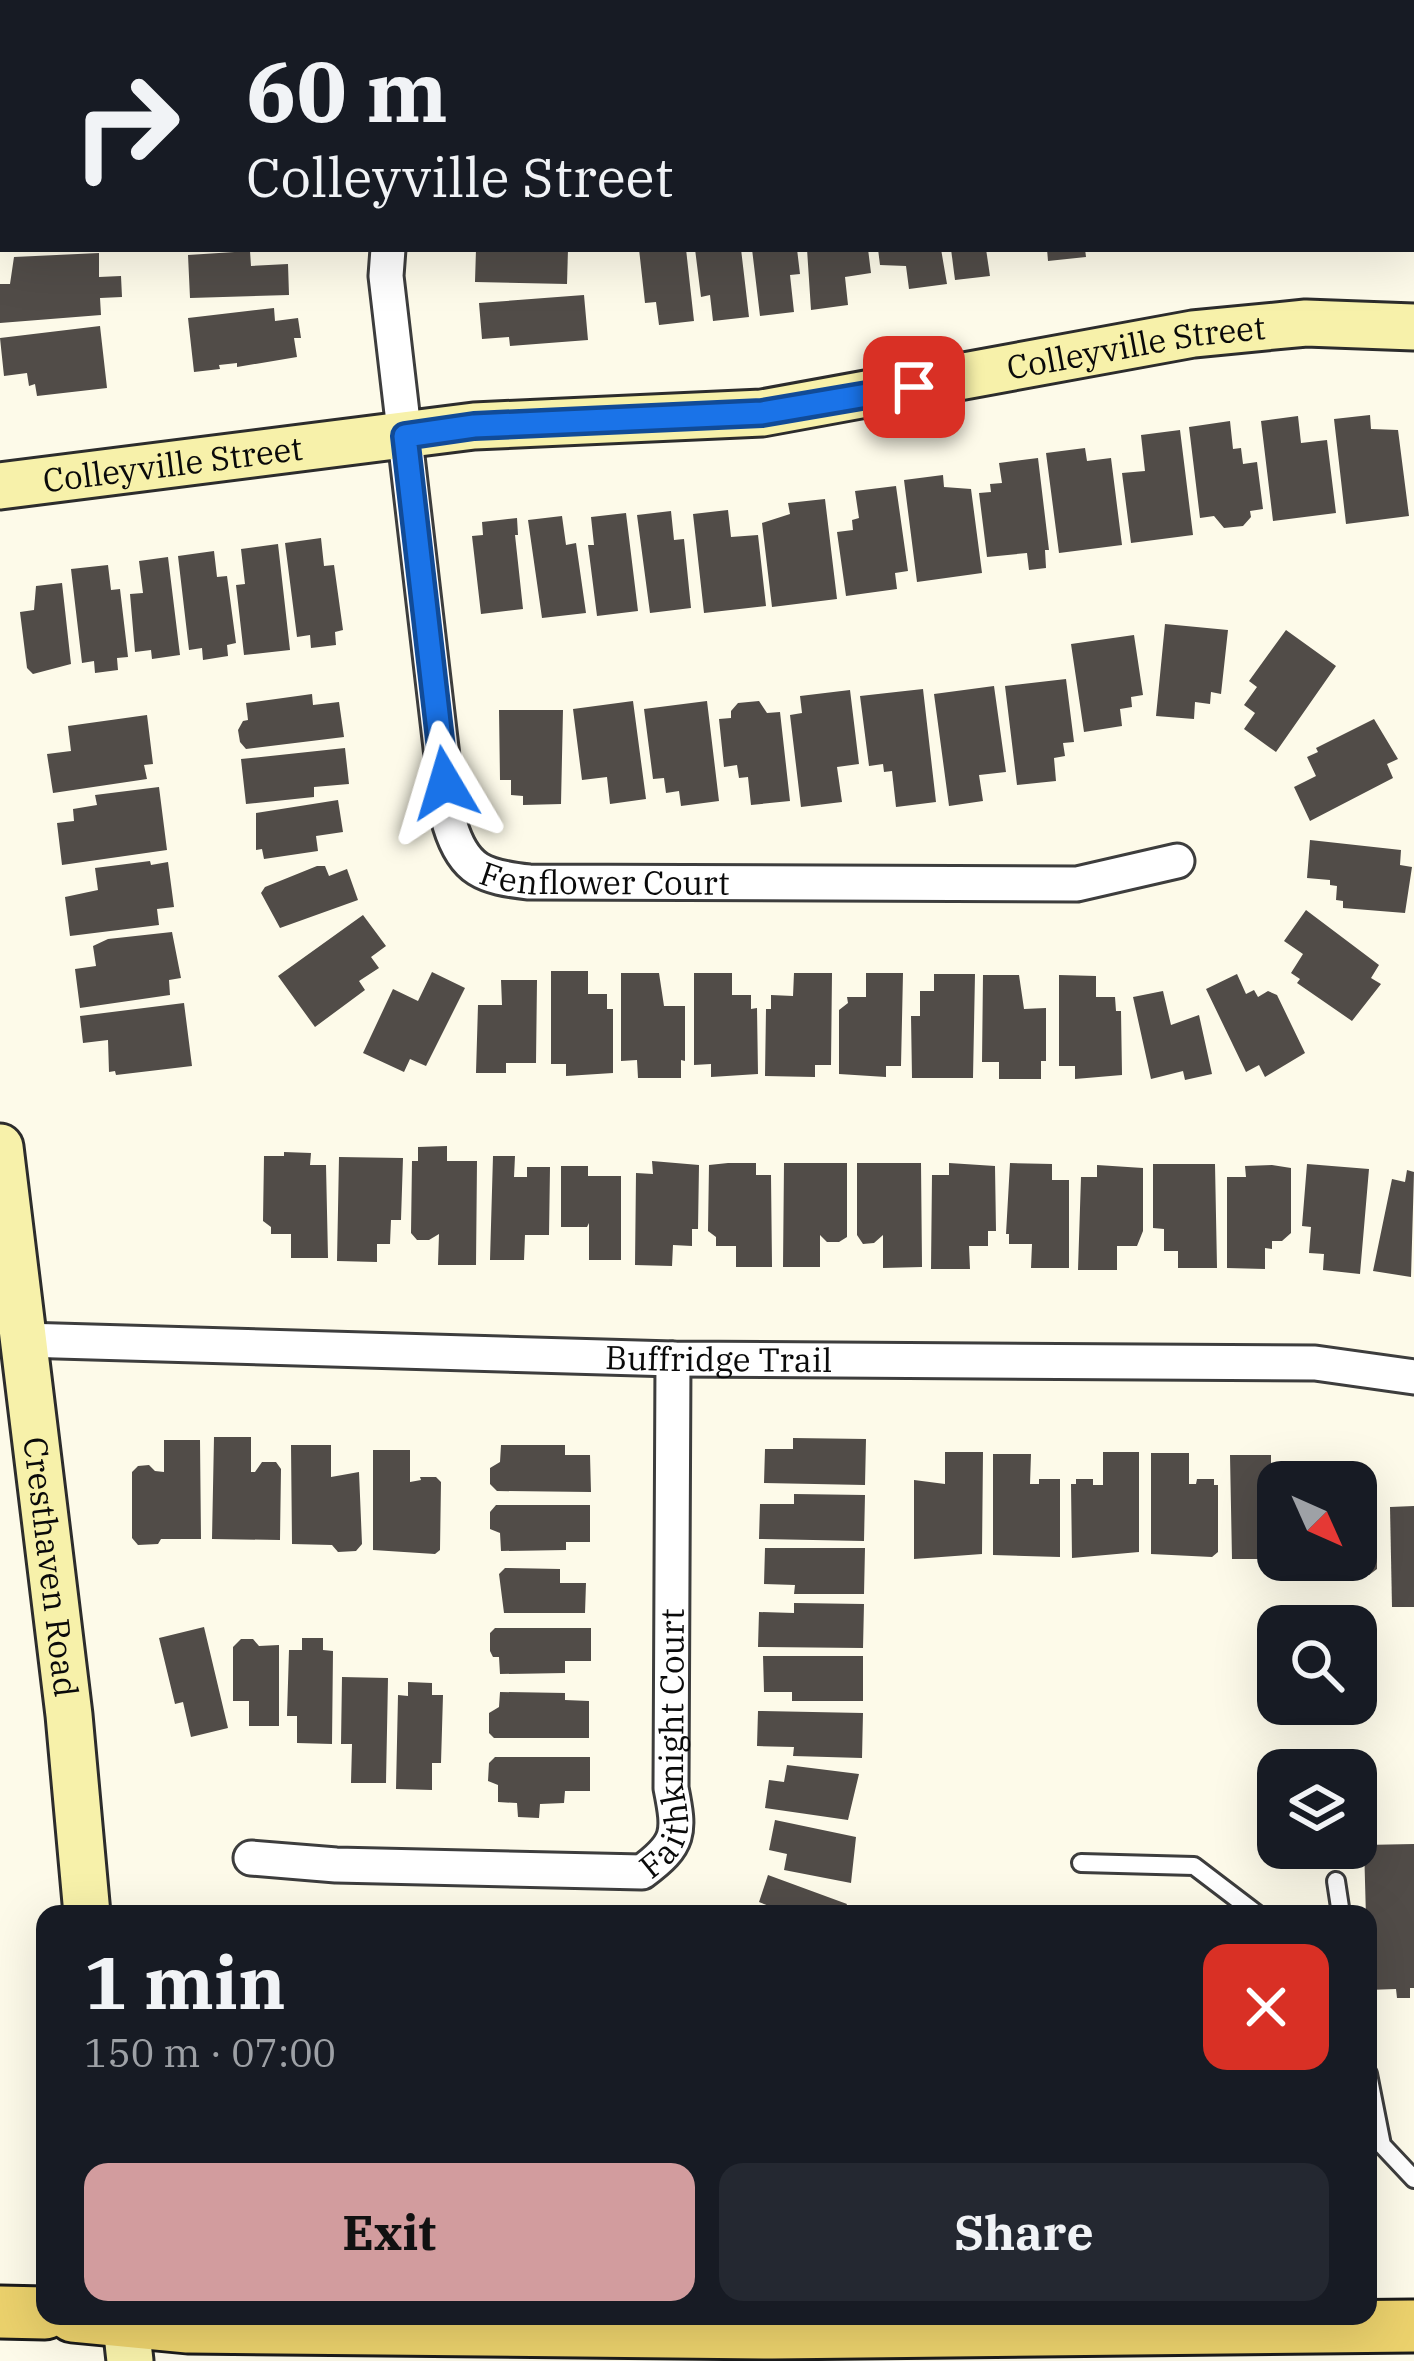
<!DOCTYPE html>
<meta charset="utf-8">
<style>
:root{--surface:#171b24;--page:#242831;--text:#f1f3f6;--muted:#9ea1a6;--accent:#d29c9e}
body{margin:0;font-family:"IBM Plex Serif",serif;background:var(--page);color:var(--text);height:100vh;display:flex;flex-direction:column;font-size:45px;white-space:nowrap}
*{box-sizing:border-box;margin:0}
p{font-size:39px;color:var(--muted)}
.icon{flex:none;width:66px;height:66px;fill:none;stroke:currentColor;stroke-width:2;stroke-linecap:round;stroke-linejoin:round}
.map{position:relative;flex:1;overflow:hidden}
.panel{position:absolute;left:36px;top:1905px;width:1341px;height:420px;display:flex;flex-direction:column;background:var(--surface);border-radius:24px;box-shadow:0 12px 48px #0002}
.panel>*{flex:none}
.hud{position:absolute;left:0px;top:0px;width:1416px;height:252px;box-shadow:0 12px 48px #0002;background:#171b24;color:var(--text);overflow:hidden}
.needle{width:78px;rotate:135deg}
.tools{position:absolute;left:1257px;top:1461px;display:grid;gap:24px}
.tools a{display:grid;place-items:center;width:120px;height:120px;border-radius:24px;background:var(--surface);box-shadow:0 12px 48px #0002;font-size:60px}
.pin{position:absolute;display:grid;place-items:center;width:102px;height:102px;color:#fff;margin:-51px;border-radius:24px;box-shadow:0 6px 18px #0006}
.me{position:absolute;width:132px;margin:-66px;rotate:353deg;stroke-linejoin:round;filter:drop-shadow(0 0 9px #0008)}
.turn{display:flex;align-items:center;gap:42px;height:252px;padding:0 48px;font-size:54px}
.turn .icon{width:156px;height:156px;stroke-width:2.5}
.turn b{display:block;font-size:84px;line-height:102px}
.round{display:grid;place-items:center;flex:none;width:126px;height:126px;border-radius:24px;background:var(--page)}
.head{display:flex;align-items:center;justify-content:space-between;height:204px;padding:0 48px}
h1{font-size:72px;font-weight:800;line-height:90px}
.primary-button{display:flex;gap:24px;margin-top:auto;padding:24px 48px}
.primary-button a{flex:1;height:138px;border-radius:24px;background:var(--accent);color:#111;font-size:48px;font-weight:800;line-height:138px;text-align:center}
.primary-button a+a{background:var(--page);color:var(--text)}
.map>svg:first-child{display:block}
.building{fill:#514c48}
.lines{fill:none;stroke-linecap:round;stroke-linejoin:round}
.lane-casing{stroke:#3d3d3d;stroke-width:22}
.street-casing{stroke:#3d3d3d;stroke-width:39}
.secondary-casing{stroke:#2c2c2c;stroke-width:51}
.primary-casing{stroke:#1b1b1b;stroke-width:57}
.lane{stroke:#fff;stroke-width:16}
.street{stroke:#fff;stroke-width:33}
.secondary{stroke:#f7f1aa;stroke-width:45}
.primary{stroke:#ebd16c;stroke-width:51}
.route-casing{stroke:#114b97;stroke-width:30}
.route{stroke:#1a73e8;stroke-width:21}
.labels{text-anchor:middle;stroke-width:12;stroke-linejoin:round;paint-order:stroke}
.street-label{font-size:33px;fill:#0a0a0a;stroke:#fff}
</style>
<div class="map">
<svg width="1414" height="2361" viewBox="0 0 1414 2361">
<rect width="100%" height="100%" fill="#fdfae9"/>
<g class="building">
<polygon points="476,249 568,249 567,284 475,282"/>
<polygon points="639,249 686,249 694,321 659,325 656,302 645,303"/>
<polygon points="695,249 741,249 749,317 713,321 710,295 701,297"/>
<polygon points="752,249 797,249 800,274 790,275 794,312 760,316"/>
<polygon points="807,249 868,249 871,273 845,277 848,305 811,310"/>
<polygon points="878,249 941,249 947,284 909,289 906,266 880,265"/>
<polygon points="951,249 986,249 990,276 955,280"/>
<polygon points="1047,249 1085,249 1086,257 1048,261"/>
<polygon points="250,251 251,266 288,264 289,295 190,298 188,255"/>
<polygon points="99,253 99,277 121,276 122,297 100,298 101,315 0,323 0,284 10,284 14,257"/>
<polygon points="584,295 588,340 510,346 509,337 482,339 479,303"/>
<polygon points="274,308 275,321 298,318 301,338 294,338 297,357 237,367 237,363 219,365 220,369 194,372 188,318"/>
<polygon points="100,326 107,388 37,396 35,384 29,386 27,373 4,376 0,338"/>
<polygon points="1370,415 1371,429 1398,430 1409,516 1346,524 1334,419"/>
<polygon points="1298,416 1301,443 1327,440 1336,513 1273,521 1261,421"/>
<polygon points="1230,421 1233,449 1241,448 1243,464 1257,462 1263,509 1250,511 1251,517 1243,526 1224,528 1214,516 1200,518 1189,427"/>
<polygon points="1180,430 1193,535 1131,543 1122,473 1145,471 1141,435"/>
<polygon points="1085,448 1087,461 1111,458 1122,545 1059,553 1046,453"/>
<polygon points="1038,458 1049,550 1045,550 1046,568 1029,570 1027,553 987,557 979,493 991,492 990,484 1002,483 999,463"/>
<polygon points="943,475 944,487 971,489 982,573 917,582 904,480"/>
<polygon points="896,486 908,571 895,573 897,589 846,596 837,532 853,530 852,520 859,518 855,491"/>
<polygon points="825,499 837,599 772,607 762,523 790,514 788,503"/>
<polygon points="728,510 731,537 758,535 766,606 704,613 693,514"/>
<polygon points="671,511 674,540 684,539 691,608 650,613 637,515"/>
<polygon points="626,513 638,611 597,616 588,545 594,545 591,517"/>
<polygon points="562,516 566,545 576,543 586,613 542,618 528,520"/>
<polygon points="517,518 518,535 515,535 523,609 481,614 472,536 483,535 482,522"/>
<polygon points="321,538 324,566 334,565 343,630 335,632 336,645 311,648 310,635 297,637 285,543"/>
<polygon points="278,544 290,650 244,655 236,585 245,584 241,549"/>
<polygon points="214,551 217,577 227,576 236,643 227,645 228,656 203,660 202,648 189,650 178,556"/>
<polygon points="168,557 180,655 152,659 151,650 135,652 130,594 143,593 139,561"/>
<polygon points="108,565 111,590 120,589 128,657 117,658 118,670 95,673 94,661 82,663 71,569"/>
<polygon points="62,583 71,664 33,674 27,668 20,612 34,610 36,586"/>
<polygon points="1165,624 1228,630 1221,694 1211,692 1210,704 1195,702 1194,719 1156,716"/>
<polygon points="1286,630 1336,666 1276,752 1244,729 1255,713 1244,705 1257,687 1249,681"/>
<polygon points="1134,635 1143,695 1131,697 1132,707 1120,709 1122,726 1084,732 1071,644"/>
<polygon points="1066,679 1074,742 1063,743 1065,756 1054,758 1056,781 1017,785 1005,686"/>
<polygon points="994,686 1006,772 979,775 983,801 949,806 934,694"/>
<polygon points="923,689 936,802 896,807 892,771 884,772 883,764 869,766 860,696"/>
<polygon points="850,690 859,764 837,767 842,802 801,807 790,715 802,713 800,696"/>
<polygon points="312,694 313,705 339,702 344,737 246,749 240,742 238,730 243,721 248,720 246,703"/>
<polygon points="633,701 646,799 610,804 607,777 582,780 573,709"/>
<polygon points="707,701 719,801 681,806 679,791 666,793 664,778 653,779 644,709"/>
<polygon points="759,701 767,713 780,712 790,801 751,805 748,777 739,778 737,765 724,767 719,719 731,718 731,711 738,703"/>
<polygon points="499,710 563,710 561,804 523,805 523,796 511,795 511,780 500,780"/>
<polygon points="147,715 153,764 144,765 147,779 53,793 47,754 71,751 68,726"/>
<polygon points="1374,719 1398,759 1387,764 1393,778 1310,821 1294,787 1316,776 1307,757 1318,752 1316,748"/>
<polygon points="345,748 349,784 314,787 314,797 246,804 241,759"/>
<polygon points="159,787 167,850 62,865 57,823 74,821 73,809 97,805 95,795"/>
<polygon points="338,800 343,832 316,836 318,851 264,859 262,849 256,850 256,813"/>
<polygon points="1310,840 1401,850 1400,865 1412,867 1405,913 1343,908 1343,901 1336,900 1337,886 1330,885 1330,880 1307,878"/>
<polygon points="150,861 151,865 168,862 174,907 157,909 159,925 70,936 65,897 98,890 95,868"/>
<polygon points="317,866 325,866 329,876 347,869 358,900 280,928 261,893 265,887"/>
<polygon points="1306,910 1379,965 1371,978 1381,984 1352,1021 1297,983 1300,979 1291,973 1303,954 1284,941"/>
<polygon points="363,915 386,946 371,957 379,968 359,981 365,990 315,1027 278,976"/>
<polygon points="172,932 181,978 169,980 170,995 80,1008 75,969 96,966 93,946 108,939"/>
<polygon points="551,971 588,971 588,994 607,994 607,1009 613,1009 613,1073 566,1076 566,1064 551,1064"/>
<polygon points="432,972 465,988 426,1066 410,1059 404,1072 363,1053 393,989 418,1001"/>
<polygon points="621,973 659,973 664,1006 685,1006 685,1061 681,1060 681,1078 638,1078 637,1060 621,1061"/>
<polygon points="694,973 732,973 732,995 751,995 751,1009 757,1008 758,1074 711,1077 711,1064 694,1065"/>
<polygon points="794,973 832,973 831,1065 815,1065 815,1077 765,1076 766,1009 771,1009 771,995 793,996"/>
<polygon points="866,973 903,973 901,1066 886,1066 886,1077 839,1074 839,1010 848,1003 847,997 866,997"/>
<polygon points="934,974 975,974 973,1078 912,1078 911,1016 920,1016 920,991 934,991"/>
<polygon points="1237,974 1246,994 1254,990 1258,997 1268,991 1277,995 1305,1053 1265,1077 1259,1065 1246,1072 1206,989"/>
<polygon points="983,975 1019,975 1024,1009 1046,1008 1046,1061 1041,1061 1041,1079 999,1079 999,1062 982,1062"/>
<polygon points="1059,975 1096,976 1096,997 1115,997 1116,1011 1121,1011 1122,1075 1075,1079 1075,1066 1059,1066"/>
<polygon points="501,980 537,980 536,1063 506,1063 506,1073 476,1073 478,1005 502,1005"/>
<polygon points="1163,991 1171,1025 1199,1015 1212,1074 1185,1080 1183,1071 1151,1079 1133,997"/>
<polygon points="184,1003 192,1066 116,1075 115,1071 109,1072 108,1040 83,1043 80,1016"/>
<polygon points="447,1146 447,1161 477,1161 476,1265 438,1265 439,1234 429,1240 417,1240 411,1233 412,1161 418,1161 418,1147"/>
<polygon points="284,1152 311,1153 310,1165 326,1165 328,1258 291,1258 291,1234 271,1234 271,1227 263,1221 264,1156 284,1156"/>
<polygon points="493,1156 515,1156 514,1177 527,1177 527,1167 550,1167 549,1235 525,1235 524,1260 490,1260"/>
<polygon points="339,1157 403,1158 401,1220 391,1220 390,1244 377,1244 377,1262 337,1261"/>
<polygon points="652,1161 699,1165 698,1229 692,1229 692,1246 673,1245 672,1266 635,1265 636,1173 653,1174"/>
<polygon points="728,1163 756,1163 756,1175 771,1175 772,1267 736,1267 736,1246 716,1246 716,1237 708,1231 709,1165"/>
<polygon points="784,1163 847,1163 847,1237 839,1242 827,1242 820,1235 820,1267 783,1267"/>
<polygon points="857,1163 921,1163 922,1267 883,1268 883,1235 874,1243 863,1244 857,1235"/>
<polygon points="949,1163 995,1166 996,1231 988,1231 988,1246 969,1246 970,1269 931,1269 932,1175 949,1175"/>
<polygon points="1010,1163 1052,1164 1052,1180 1069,1180 1069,1268 1031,1268 1032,1244 1009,1244 1009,1234 1006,1234"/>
<polygon points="1153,1164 1215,1164 1217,1268 1178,1268 1178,1251 1164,1251 1164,1229 1153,1228"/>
<polygon points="1307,1164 1369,1169 1360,1274 1323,1270 1324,1254 1309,1253 1311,1227 1302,1226"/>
<polygon points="1097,1165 1143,1168 1143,1231 1137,1246 1117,1246 1117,1270 1078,1270 1081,1177 1097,1177"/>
<polygon points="1272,1165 1291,1168 1291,1233 1282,1241 1272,1241 1272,1249 1265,1248 1265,1269 1227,1268 1227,1177 1246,1177 1245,1166"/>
<polygon points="561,1166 588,1166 588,1176 621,1176 621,1260 589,1260 589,1223 587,1227 561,1227"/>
<polygon points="1407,1170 1414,1172 1411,1277 1373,1271 1392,1179 1405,1182"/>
<polygon points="214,1437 251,1437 251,1472 255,1472 262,1462 276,1462 281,1469 280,1540 212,1539"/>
<polygon points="793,1438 866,1439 865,1485 764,1483 765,1449 793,1449"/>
<polygon points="164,1440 200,1440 201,1539 161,1539 158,1544 138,1545 132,1538 132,1472 138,1466 149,1465 155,1471 164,1472"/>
<polygon points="291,1445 331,1445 331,1477 359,1472 362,1544 356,1551 338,1552 332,1545 292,1544"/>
<polygon points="501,1445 565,1445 565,1455 590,1455 591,1492 497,1491 490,1484 490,1468 500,1462"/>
<polygon points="373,1450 410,1450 410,1482 421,1480 420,1477 436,1477 441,1482 440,1550 435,1554 373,1550"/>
<polygon points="945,1452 983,1452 982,1554 914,1559 914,1480 945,1484"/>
<polygon points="1103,1452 1139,1452 1139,1552 1072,1558 1071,1484 1076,1484 1076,1479 1093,1479 1093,1485 1103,1485"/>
<polygon points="1151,1453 1189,1453 1189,1484 1196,1484 1197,1479 1214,1479 1214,1485 1218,1485 1218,1552 1212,1557 1151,1554"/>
<polygon points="993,1454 1031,1454 1030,1484 1039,1484 1039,1479 1060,1479 1060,1557 993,1555"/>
<polygon points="1230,1455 1271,1455 1271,1472 1284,1472 1284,1482 1278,1482 1278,1559 1232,1559"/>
<rect x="1307" y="1467" width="41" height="15"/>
<polygon points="794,1494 865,1495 864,1541 759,1539 760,1504 794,1504"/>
<polygon points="1372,1495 1377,1499 1377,1569 1369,1575 1351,1575 1347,1569 1308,1570 1308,1560 1356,1560 1356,1496"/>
<polygon points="496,1505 590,1505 590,1542 566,1542 566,1550 501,1551 500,1533 490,1529 490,1512"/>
<polygon points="1414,1506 1414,1607 1392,1607 1390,1507"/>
<polygon points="765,1548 865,1548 864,1594 794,1594 795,1585 764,1584"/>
<polygon points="505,1568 560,1569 560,1583 586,1583 585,1613 504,1613 499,1574"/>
<polygon points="794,1603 864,1604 863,1648 758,1647 759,1612 794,1613"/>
<polygon points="204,1627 228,1728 191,1737 183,1702 175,1704 159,1638"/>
<polygon points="495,1628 591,1628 591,1661 565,1661 565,1673 500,1674 499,1657 493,1657 490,1651 490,1633"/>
<polygon points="302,1638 323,1638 323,1650 333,1651 332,1744 297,1743 297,1716 287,1716 289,1650 302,1650"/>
<polygon points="241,1639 253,1639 259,1646 279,1645 279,1726 249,1726 249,1701 233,1701 233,1647"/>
<polygon points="763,1656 863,1656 863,1701 792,1701 792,1692 764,1692"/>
<polygon points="342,1677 388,1678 386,1783 351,1783 352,1744 341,1744"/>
<polygon points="408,1682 432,1683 432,1695 443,1695 441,1763 432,1763 432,1790 396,1789 398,1695 408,1696"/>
<polygon points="500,1692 565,1693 565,1700 589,1701 589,1738 494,1738 489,1733 489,1713 499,1707"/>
<polygon points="758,1711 863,1713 862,1758 793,1756 794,1747 757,1746"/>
<polygon points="495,1757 590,1757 590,1791 565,1791 564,1803 540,1804 539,1818 518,1817 517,1803 498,1802 498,1785 488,1781 489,1763"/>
<polygon points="787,1765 859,1774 848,1820 765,1808 769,1780 784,1782"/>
<polygon points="775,1820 856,1837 851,1883 784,1870 787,1854 769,1850"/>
<polygon points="1414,1844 1414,1988 1410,1988 1410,1998 1397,1998 1396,1989 1368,1990 1364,1845"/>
<polygon points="768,1875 847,1904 843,1914 771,1914 774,1908 759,1902"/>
</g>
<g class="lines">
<defs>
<g id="lane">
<polyline points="1081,1863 1194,1866 1257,1914"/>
<polyline points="1336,1881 1341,1914"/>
<polyline points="1368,2074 1382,2145 1414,2179"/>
</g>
<g id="street">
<polyline points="491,3 493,0"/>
<path id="s1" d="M388,249L386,276L450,825C464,871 484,877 529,882L1077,884L1177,861"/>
<path id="s2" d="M23,1340L673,1359L1315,1363L1414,1377"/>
<path id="s3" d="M251,1858L336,1865L642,1872C680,1844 680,1833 671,1788L673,1359"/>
</g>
<g id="secondary">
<path id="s4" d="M0,486L474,426L762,413L1193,334L1306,323L1414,327"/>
<path id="s5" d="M0,1147L69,1715L87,1914"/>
<polyline points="125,2316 130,2361"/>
</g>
<g id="primary">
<polyline points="0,2312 45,2313"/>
<polyline points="73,2316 188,2327 773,2333 1414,2326"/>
</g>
</defs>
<use href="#lane" class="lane-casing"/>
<use href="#street" class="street-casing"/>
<use href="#secondary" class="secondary-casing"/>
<use href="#primary" class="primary-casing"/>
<use href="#lane" class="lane"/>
<use href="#street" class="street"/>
<use href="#secondary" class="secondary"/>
<use href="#primary" class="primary"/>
</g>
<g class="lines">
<defs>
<polyline id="route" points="445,783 405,436 474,426 762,413 914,387"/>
</defs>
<use href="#route" class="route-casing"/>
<use href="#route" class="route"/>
</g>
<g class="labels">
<g class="street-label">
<text dy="12" stroke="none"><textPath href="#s4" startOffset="1146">Colleyville Street</textPath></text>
<text dy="12" stroke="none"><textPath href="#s4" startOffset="174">Colleyville Street</textPath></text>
<text dy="12" stroke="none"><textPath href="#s1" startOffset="762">Fenflower Court</textPath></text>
<text dy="12" stroke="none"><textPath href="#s2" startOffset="696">Buffridge Trail</textPath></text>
<text dy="12" stroke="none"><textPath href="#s5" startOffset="423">Cresthaven Road</textPath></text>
<text dy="12" stroke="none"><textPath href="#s3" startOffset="531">Faithknight Court</textPath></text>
</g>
</g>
</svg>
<div class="tools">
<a><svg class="needle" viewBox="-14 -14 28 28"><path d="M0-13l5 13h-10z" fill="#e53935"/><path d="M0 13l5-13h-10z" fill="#9ea1a6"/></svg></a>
<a><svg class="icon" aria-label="search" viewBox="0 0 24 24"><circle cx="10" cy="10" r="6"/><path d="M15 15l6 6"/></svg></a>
<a><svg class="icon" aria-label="layers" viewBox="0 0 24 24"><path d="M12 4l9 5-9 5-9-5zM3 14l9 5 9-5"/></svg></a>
</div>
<div class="pin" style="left:914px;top:387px;background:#d93025"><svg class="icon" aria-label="arrive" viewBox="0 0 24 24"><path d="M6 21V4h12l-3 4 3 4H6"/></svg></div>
<svg class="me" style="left:445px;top:783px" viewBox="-20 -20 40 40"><path d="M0-17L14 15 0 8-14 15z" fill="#1a73e8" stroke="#fff" stroke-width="4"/></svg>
<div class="hud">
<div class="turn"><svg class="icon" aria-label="right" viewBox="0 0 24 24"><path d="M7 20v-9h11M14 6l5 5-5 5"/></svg><div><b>60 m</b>Colleyville Street</div></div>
</div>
<section class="panel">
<div class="head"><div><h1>1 min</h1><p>150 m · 07:00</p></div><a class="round" style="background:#d93025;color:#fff"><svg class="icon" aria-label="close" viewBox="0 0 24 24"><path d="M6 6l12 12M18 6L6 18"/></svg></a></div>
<div class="primary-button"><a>Exit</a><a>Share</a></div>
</section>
</div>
